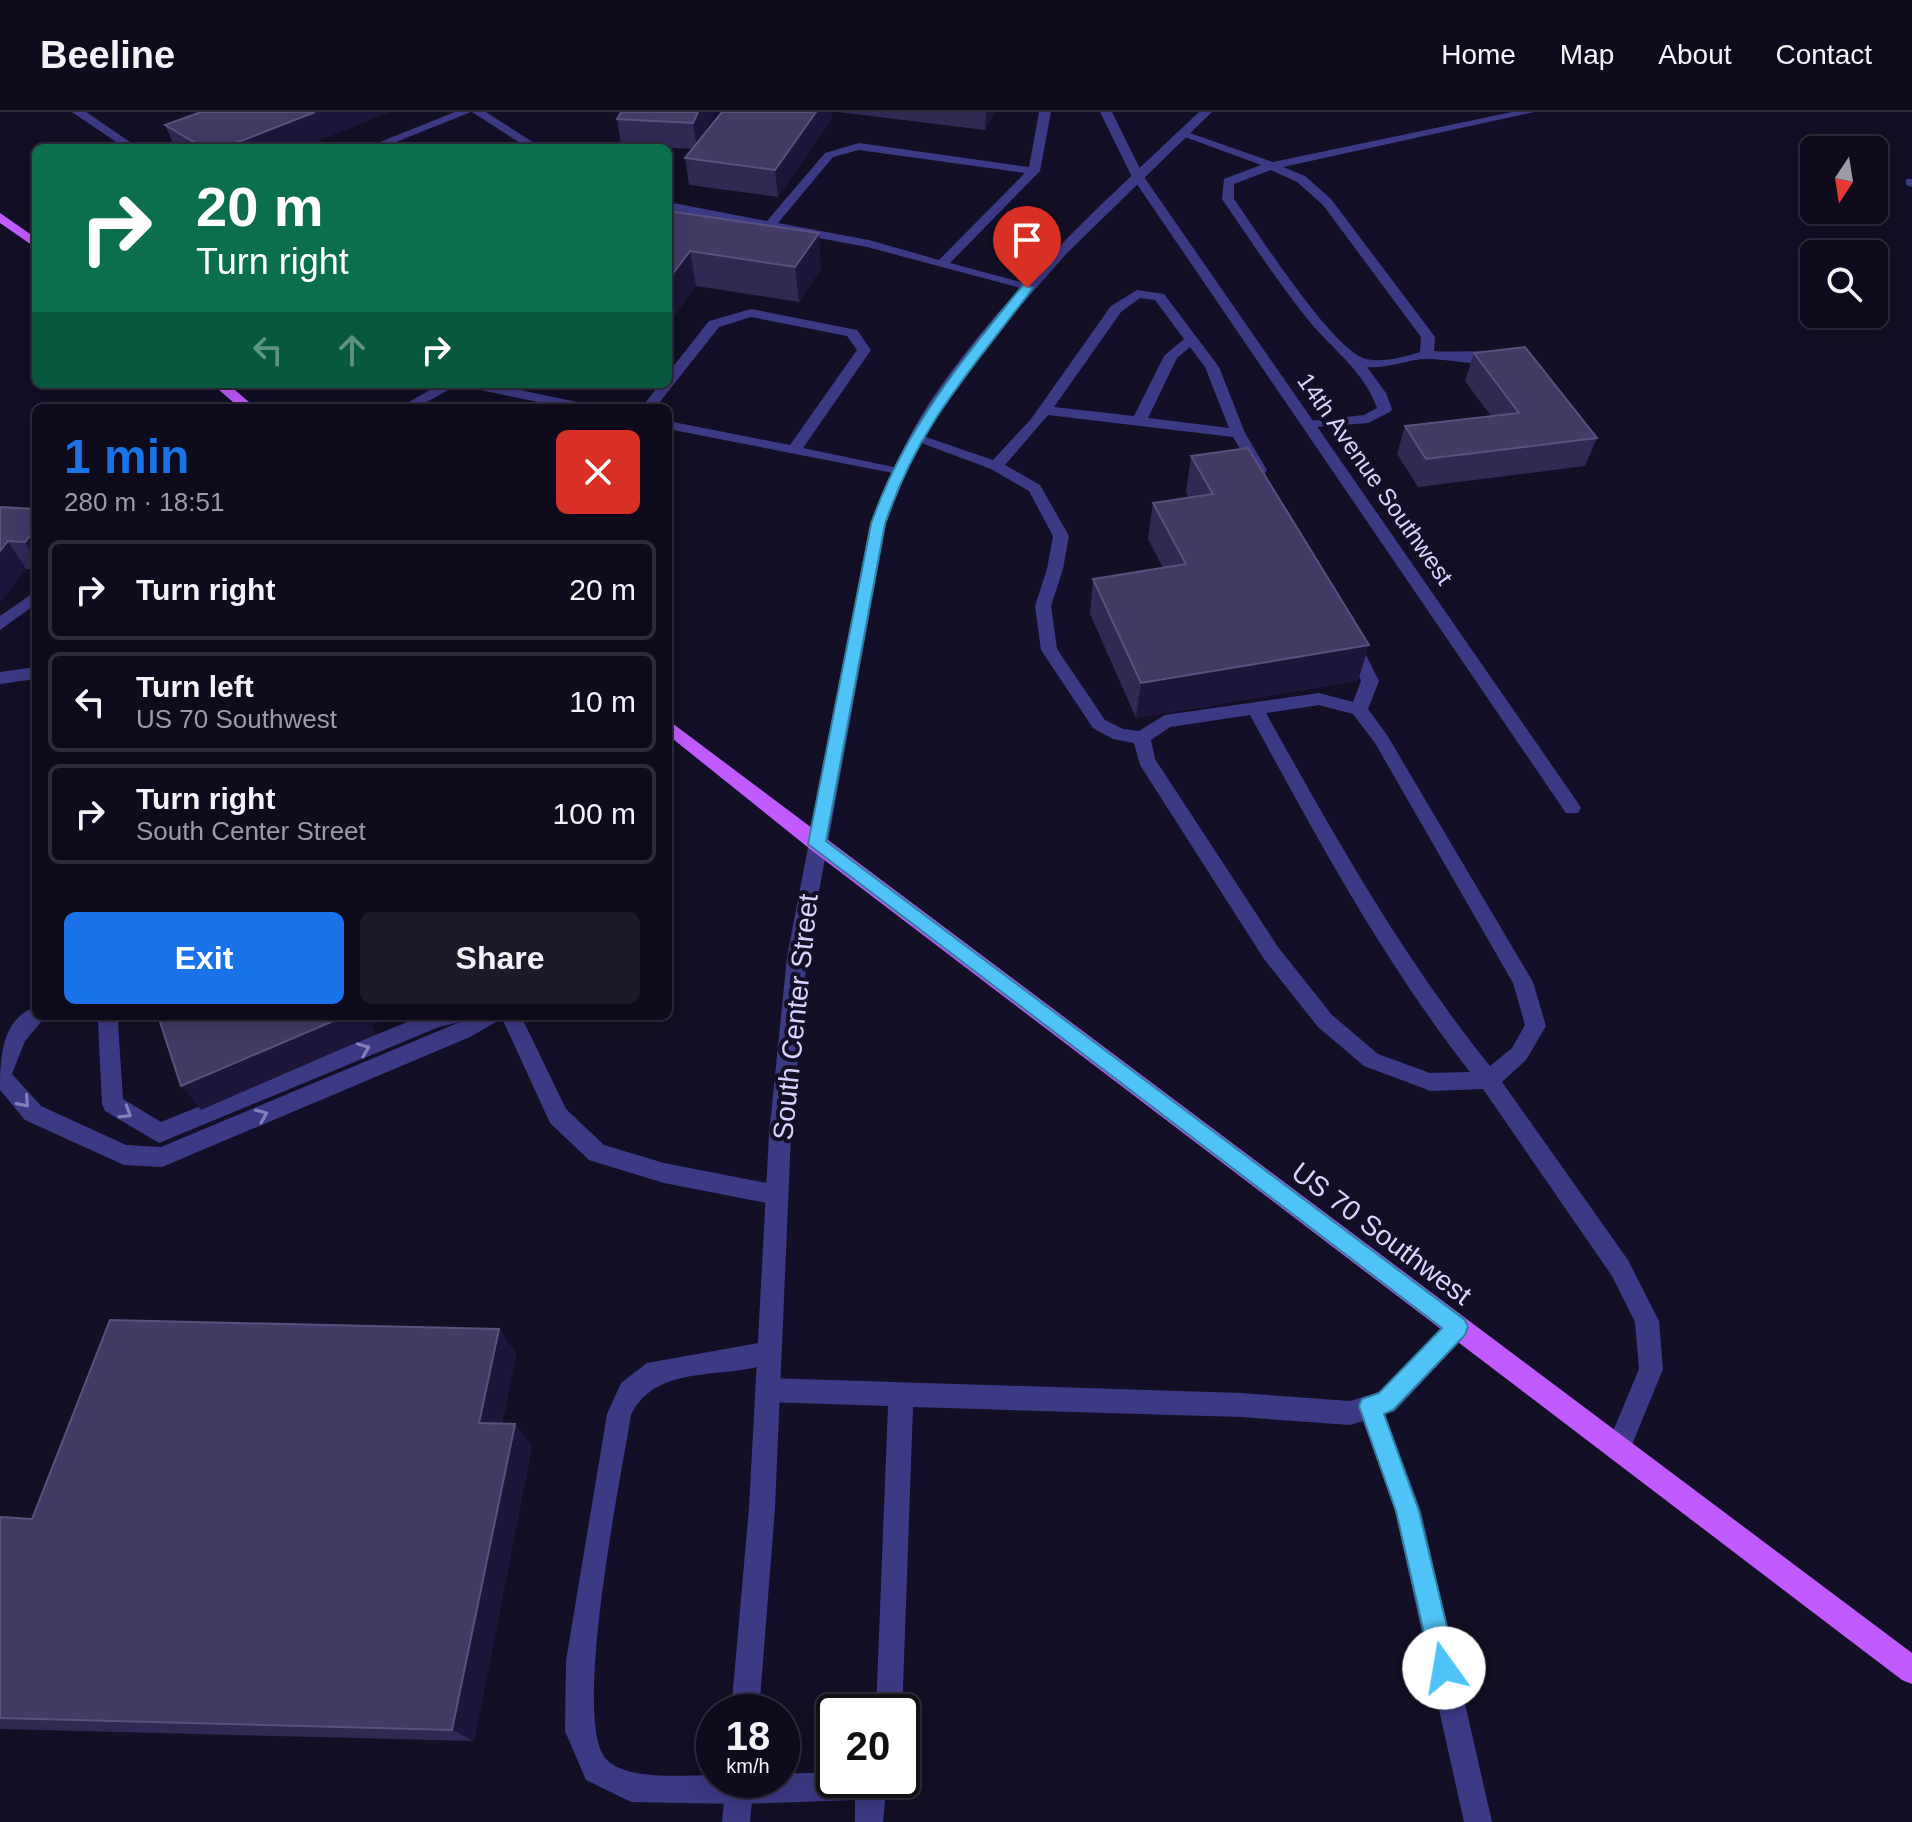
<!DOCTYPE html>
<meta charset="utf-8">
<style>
:root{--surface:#0e0b1c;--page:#1c1929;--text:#f1f3f6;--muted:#9b9ba3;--line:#2e2b3b;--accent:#1a73e8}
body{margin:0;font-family:Helvetica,sans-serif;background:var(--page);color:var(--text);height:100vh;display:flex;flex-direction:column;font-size:30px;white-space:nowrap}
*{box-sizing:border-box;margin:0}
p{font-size:26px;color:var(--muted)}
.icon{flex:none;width:44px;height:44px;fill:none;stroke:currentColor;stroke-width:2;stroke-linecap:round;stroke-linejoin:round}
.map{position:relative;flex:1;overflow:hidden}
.panel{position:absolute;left:32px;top:292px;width:640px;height:616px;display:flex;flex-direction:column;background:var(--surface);border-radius:12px;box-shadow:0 4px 20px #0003,0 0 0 2px var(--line)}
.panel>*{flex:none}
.banner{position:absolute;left:32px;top:32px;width:640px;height:244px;border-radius:12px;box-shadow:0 4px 20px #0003,0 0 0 2px var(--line);background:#0b6e4f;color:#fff;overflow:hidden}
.needle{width:52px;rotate:192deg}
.tools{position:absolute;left:1800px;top:24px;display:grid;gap:16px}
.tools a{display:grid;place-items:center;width:88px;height:88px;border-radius:12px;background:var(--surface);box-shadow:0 4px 20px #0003,0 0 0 2px var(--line);font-size:40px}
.speed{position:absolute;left:696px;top:1582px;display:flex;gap:16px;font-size:40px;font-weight:700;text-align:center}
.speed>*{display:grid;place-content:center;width:104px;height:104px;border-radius:50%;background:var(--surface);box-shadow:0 4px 20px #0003,0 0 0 2px var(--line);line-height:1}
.speed small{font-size:20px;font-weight:400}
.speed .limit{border:4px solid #111;border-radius:12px;background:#fff;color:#111}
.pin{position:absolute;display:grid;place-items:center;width:68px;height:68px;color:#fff;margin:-82px -34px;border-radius:50% 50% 50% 0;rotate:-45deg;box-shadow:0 0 8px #0007}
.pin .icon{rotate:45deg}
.me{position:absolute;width:88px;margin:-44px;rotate:347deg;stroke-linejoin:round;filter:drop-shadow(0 0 6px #0008)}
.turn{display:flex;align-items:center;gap:28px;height:168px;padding:0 32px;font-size:36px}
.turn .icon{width:104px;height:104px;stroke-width:2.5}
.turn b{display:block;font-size:56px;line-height:68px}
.lanes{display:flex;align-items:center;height:76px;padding:0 32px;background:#0003;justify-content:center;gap:40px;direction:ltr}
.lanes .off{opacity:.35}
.round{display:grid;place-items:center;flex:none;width:84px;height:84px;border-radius:12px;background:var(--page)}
.overview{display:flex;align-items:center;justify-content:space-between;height:136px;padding:0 32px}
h1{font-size:48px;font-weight:700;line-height:60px;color:var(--accent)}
.button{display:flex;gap:16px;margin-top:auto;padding:16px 32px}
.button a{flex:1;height:92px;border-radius:12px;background:var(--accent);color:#fff;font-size:32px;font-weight:700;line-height:92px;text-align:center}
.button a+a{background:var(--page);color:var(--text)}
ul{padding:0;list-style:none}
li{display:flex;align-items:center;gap:24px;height:100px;margin:0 16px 12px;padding:0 16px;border:4px solid var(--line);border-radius:12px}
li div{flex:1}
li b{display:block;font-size:30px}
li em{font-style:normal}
header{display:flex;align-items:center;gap:48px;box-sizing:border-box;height:112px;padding:0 40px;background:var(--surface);border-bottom:2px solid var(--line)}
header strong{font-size:38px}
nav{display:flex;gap:44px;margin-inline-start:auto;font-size:28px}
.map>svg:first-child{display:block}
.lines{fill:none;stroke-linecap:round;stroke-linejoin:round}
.service{fill:#3d3a85;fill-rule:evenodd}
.minor{fill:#3d3a85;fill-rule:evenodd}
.tertiary{fill:#3d3a85;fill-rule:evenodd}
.primary{fill:#c25bff;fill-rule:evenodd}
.wall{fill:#312854}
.shaded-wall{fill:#1d163a}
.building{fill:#433a66;stroke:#5a527e;stroke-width:2}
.oneway{stroke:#837fbc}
.route{fill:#4fc3f7;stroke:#337fa1;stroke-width:2}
.labels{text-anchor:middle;stroke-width:8;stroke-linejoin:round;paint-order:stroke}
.far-street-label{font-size:24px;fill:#d9d4ff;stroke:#130f26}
.street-label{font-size:28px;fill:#d9d4ff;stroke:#130f26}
</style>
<header>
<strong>Beeline</strong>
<nav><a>Home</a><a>Map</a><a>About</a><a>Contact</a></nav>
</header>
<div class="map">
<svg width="1912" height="1710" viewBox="0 0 1912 1710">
<rect width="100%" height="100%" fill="#130f26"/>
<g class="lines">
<g class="service">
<polygon points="72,0 86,0 139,36 125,36"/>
<polygon points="455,0 471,0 381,36 365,36"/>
<polygon points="472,0 486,0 542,36 528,36"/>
<path d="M1039,0H1051L1040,59L950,151L1032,173V179L867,135L668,98V90L767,109L825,41L859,31L1029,55ZM859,38L1025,61L939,148L869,128L778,111L833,45Z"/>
<path d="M1512,0H1534L1283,55L1305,64L1331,87L1435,225L1434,239C1451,241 1494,236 1505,244C1487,258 1451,247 1430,247C1409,246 1389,257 1367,255L1386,281L1392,297L1390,300L1368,311L1304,316L1302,313L1309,309L1364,303L1377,296C1364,259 1333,238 1309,209C1278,170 1250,128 1222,87L1224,67L1261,53L1177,22L1187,20L1273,50ZM1271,58L1297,70L1323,93L1421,225L1420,240C1404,245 1383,251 1366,247C1332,238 1257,119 1234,87V72Z"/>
<path d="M1137,178L1164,182L1219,255L1245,321L1267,358L1265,361H1255L1233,325L1048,303L1005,353L1040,373L1069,424L1063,457L1051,494L1057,537L1105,608L1123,617L1139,619L1165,603L1319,581L1353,590L1361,569L1344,531L1352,525L1358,527L1379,569L1368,597L1387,623L1533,870L1546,914L1526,948L1502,970L1628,1148L1659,1209L1663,1257L1627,1345L1618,1348L1609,1345L1606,1336L1639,1257L1635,1210L1612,1164L1483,977L1430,979L1423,976L1364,954L1318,915L1264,847L1140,653L1134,631L1113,627L1093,616L1041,538L1035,494L1047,457L1053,424L1029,379L991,357L908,326L915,322L920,323L993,348L1031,307L1111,194ZM1140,186L1155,188L1184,227L1164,244L1134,304L1054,295L1121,200ZM1190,235L1205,255L1229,316L1148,306L1177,246ZM1319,593L1353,602L1375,631L1513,871L1525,913L1512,936L1490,954C1402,845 1334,723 1266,601ZM1250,603C1317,726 1383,849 1470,960L1430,961L1378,942L1332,903L1278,835L1155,647L1151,628L1170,615Z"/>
<polygon points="751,197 857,218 871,238 803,336 903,357 903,363 668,317 668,309 790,333 857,238 847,224 751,205 719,215 655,296 641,296 660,272 668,272 668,261 709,209"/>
<polygon points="441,272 459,272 416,296 398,296"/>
<polygon points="464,272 491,272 587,292 594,296 566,296 471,276"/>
<path d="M36,895V904H46L25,929L12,962L41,994L126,1033L161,1035L460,910L439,915L159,1031L105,999L102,992L98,910L101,904H122L118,911L123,987L161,1010L422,904H464L461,910L471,904H499L496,910L470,925L162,1055L124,1053L25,1008L0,978C0,948 1,906 36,895Z"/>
<polygon points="501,904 521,904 566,997 604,1033 664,1051 777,1073 785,1076 788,1083 785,1090 777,1093 664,1071 589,1048 550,1011"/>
<polygon points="1458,1204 1466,1207 1470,1215 1466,1223 1395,1299 1385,1302 1421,1399 1492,1710 1464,1710 1395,1399 1363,1309 1350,1313 1241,1305 913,1295 902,1604 902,1600 876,1600 888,1294 768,1290 759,1286 756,1278 759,1270 768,1266 1241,1281 1350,1289 1379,1280 1450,1207"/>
<path d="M769,1229L777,1233L781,1241L777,1249C729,1269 657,1249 631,1303C622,1361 570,1612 607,1648C628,1669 685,1663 714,1663V1668H782V1662L834,1660V1668H887L883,1710H855V1688L739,1692L631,1690L586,1668L565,1619L566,1549L607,1302L621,1271L647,1251Z"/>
</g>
<g class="minor">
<polygon points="1100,0 1112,0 1144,65 1578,691 1581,696 1578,701 1566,701 1132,65"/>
<polygon points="1906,67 1912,67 1912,75 1906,73"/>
<polygon points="36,479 36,492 0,518 0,504"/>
<polygon points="36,555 36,567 0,572 0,560"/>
</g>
<g class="tertiary">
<path d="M1199,0H1212L1067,141L978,242L942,293L910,351L886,412L807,845L791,1023L775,1396L759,1600H731L749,1396L769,1023L787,845L870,412C887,370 905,329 929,291C1003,180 1103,91 1199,0Z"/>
<polygon points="726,1668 754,1668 750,1710 722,1710"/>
</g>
<g class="primary">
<polygon points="0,101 36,126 36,136 0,111"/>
<polygon points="212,272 228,272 256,296 240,296"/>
<polygon points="668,608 1912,1541 1912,1572 1902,1568 810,737 668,623"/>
</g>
</g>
<g class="wall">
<polygon points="200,0 389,0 300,36 175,36 165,13"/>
<polygon points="621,0 714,0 703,23 722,0 832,0 832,6 778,85 689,73 685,46 692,37 621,33 617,7"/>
<polygon points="838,0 995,0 985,18"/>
<polygon points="668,99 821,156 799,190 696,174 668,212"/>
<polygon points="1474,241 1597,326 1585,354 1418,375 1397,342 1405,314 1491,304 1465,269"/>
<polygon points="1191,344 1358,569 1136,606 1090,502 1093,467 1163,456 1148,427 1153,391 1188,385 1186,380"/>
<polygon points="0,395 36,397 36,458 26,457 0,490"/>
<polygon points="499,1217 516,1242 502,1311 515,1312 532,1334 474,1629 0,1617 0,1405 32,1407"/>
</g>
<g class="shaded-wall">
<polygon points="315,0 389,0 300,36 223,36"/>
<polygon points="698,0 714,0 697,37 693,11"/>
<polygon points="816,0 832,0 832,6 778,85 775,58"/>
<polygon points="986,0 995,0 985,18"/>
<polygon points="819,121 821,156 799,190 795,155"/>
<polygon points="690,139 696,174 668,212 668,168"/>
<polygon points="36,417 36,447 25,430"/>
<polygon points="8,429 26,457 0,490 0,439"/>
<polygon points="1369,533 1358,569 1136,606 1141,571"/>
<polygon points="345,904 392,904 372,913 376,922 201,998 181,974"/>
<polygon points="499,1217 516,1242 497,1333 479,1311"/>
<polygon points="515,1312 532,1334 474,1629 452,1618"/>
</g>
<g class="building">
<polygon points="201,0 315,0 223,36 204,36 165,13"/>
<polygon points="621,0 698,0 693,11 617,7"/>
<polygon points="722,0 816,0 775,58 685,46"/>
<polygon points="668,99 819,121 795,155 690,139 668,168"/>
<polygon points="1525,235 1597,326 1426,347 1405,314 1519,301 1474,241"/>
<polygon points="1248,336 1369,533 1141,571 1093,467 1186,452 1153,391 1213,382 1191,344"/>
<polygon points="0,395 36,397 36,417 25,430 8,429 0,439"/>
<polygon points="158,904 345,904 181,974"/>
<polygon points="110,1208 499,1217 479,1311 515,1312 452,1618 0,1606 0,1405 32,1407"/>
</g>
<defs><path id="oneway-chevron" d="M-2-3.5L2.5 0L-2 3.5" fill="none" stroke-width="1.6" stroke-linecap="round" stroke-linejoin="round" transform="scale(2)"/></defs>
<g class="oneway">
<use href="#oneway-chevron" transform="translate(364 937) rotate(-22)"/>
<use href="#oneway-chevron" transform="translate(24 990) rotate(49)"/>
<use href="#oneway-chevron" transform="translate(126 1001) rotate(32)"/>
<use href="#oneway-chevron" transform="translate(262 1003) rotate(-23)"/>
</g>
<path class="route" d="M1023,173L1033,176C973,256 918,313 885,412L826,729L1465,1208L1468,1215L1465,1223L1393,1298L1384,1302L1419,1399L1457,1556L1453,1565L1444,1569L1435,1565L1432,1556L1396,1399L1359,1294L1362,1287L1379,1281L1442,1216L808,732L871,412C903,319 962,248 1023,173Z"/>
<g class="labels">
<g class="far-street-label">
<text transform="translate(1375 367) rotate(55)" y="8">14th Avenue Southwest</text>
</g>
<g class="street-label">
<text transform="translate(795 905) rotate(-84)" y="10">South Center Street</text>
<text transform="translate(1382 1121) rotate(37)" y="10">US 70 Southwest</text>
</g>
</g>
</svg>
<div class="tools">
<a><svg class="needle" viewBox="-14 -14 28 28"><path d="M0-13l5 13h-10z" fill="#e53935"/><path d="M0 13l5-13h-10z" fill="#9b9ba3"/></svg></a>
<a><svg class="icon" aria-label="search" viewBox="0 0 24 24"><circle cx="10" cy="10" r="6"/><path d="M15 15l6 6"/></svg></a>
</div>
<div class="speed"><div>18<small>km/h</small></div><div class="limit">20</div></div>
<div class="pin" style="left:1027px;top:176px;background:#d93025"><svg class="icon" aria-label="arrive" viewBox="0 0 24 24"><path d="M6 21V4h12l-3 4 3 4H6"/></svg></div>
<svg class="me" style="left:1444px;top:1556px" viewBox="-20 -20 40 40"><circle r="19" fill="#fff"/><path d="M0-13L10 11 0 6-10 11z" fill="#4fc3f7"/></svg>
<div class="banner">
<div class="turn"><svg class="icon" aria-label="right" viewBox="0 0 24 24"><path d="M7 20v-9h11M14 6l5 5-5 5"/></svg><div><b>20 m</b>Turn right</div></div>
<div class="lanes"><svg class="icon off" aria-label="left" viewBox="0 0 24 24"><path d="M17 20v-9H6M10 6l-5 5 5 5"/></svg><svg class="icon off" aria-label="ahead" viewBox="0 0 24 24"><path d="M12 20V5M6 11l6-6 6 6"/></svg><svg class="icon" aria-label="right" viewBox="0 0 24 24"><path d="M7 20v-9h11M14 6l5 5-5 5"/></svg></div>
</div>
<section class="panel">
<div class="overview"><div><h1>1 min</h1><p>280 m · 18:51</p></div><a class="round" style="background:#d93025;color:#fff"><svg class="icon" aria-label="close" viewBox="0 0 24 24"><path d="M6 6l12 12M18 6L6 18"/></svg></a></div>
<ul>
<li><svg class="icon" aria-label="right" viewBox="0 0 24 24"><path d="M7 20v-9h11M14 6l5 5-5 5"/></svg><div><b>Turn right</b></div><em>20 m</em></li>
<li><svg class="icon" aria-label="left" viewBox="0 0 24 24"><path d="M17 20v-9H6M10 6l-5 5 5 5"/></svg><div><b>Turn left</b><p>US 70 Southwest</p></div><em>10 m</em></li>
<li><svg class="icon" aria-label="right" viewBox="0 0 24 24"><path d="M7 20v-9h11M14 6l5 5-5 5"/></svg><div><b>Turn right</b><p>South Center Street</p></div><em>100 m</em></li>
</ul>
<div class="button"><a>Exit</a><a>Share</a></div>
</section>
</div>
